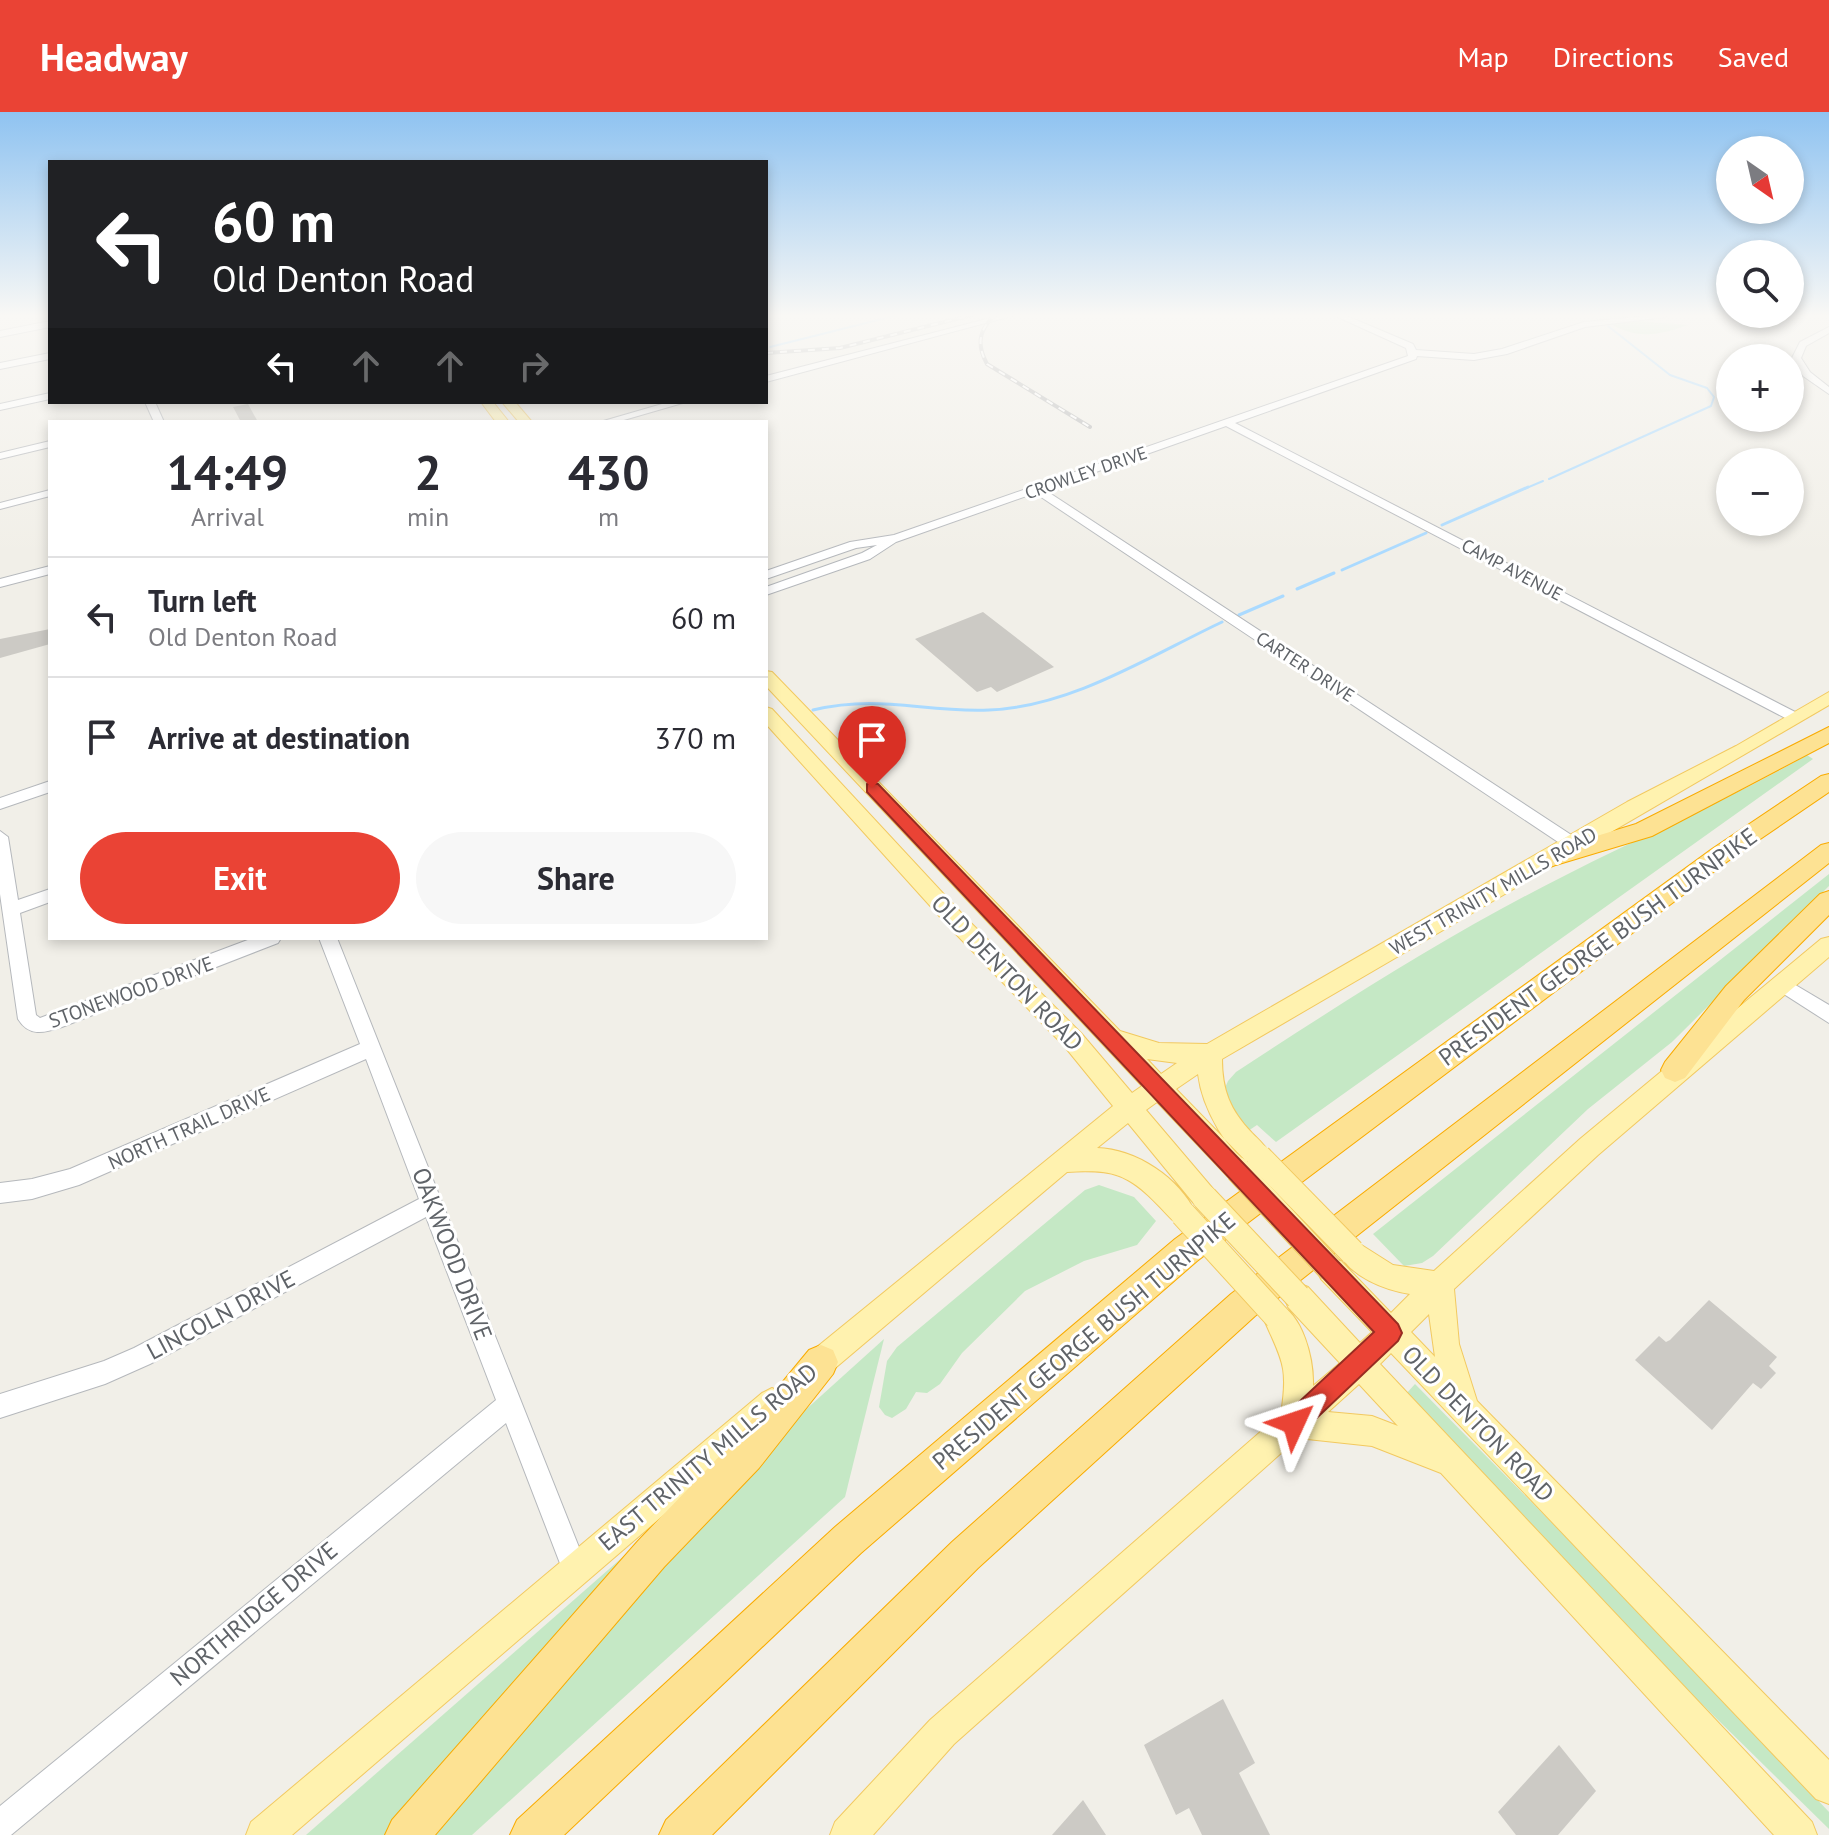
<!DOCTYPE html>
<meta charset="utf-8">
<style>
:root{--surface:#fff;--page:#f7f7f7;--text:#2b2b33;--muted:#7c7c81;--line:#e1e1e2;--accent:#ea4335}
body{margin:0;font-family:"PT Sans",sans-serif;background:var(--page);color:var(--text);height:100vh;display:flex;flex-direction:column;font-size:30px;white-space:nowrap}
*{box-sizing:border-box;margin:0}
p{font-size:26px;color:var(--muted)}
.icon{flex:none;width:44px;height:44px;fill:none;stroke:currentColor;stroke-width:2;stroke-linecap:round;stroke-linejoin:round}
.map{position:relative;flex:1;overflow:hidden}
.sheet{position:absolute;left:48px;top:308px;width:720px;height:520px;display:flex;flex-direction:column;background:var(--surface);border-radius:0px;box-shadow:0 4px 12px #0003}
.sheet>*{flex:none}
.guide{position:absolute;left:48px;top:48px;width:720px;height:244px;border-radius:0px;box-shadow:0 4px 12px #0003;background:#202124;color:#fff;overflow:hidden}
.needle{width:52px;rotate:146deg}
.buttons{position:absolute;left:1716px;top:24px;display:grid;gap:16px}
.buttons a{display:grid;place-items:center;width:88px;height:88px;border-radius:50%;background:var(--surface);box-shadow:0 4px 12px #0003;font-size:40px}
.pin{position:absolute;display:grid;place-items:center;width:68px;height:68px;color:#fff;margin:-82px -34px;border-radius:50% 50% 50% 0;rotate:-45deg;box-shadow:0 0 8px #0007}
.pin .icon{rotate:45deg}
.me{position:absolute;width:88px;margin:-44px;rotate:48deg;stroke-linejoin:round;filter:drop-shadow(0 0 6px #0008)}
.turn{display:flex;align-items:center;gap:28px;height:168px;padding:0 32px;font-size:36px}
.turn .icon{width:104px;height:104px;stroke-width:2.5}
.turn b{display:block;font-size:56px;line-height:68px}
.lanes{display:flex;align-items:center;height:76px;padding:0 32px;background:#0003;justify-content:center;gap:40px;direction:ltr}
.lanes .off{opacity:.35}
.eta{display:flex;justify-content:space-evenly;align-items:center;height:136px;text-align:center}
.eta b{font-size:48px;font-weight:700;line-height:56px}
.cta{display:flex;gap:16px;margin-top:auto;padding:16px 32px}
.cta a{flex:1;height:92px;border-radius:48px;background:var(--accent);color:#fff;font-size:32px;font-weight:700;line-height:92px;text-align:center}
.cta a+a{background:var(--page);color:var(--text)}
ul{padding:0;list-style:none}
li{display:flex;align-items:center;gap:24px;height:120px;padding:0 32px;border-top:2px solid var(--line)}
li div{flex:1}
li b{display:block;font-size:30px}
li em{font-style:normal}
header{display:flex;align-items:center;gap:48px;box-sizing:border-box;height:112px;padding:0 40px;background:var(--accent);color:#fff}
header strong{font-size:38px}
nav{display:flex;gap:44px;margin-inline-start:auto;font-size:28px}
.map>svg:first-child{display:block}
.green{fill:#c5e8c5}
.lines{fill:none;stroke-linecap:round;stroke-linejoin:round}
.stream-far1{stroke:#aadaff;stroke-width:2}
.stream{stroke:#aadaff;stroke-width:3}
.building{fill:#cccac5}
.minor-casing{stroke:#b5b8bc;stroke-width:2}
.major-casing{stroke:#f2c960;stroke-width:2}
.highway-casing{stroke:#f9ab00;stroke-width:2}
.minor{fill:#fff;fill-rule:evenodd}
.major{fill:#fff2af;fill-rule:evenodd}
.highway{fill:#fde293;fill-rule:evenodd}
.rail-casing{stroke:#b6b7b8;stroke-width:4}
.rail{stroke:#fff;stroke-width:2;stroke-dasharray:7;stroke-linecap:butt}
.major-bridge-casing{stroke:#f2c960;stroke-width:27;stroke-linecap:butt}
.major-bridge{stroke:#fff2af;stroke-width:25}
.route{fill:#ea4335;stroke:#982c22;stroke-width:2}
.labels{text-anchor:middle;stroke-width:6;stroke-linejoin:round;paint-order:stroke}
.far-street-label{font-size:18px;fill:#5f6368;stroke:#fff}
.street-label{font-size:20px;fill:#5f6368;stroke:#fff}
.near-street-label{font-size:24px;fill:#5f6368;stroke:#fff}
</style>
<header>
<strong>Headway</strong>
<nav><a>Map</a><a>Directions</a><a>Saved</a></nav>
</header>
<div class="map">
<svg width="1829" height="1723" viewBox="0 0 1829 1723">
<rect width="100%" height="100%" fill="#f1efe8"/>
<g class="green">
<path d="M1603,202H1624L1636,209L1688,213C1652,226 1632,227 1599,205Z"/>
<path d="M1807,643L1813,647L1276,1030L1257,1013L1245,1021L1221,985L1228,969L1236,960C1343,890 1452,820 1566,763C1646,722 1729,688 1807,643Z"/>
<polygon points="1829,762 1829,774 1672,930 1588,997 1433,1144 1422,1151 1404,1154 1373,1122"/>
<polygon points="1099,1073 1134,1085 1156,1109 1137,1133 1084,1149 1025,1179 962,1241 940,1272 927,1281 916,1280 906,1297 892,1306 885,1303 879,1295 887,1249 897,1235 1085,1078"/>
<polygon points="884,1227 845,1385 472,1723 422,1723 781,1320"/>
<polygon points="1415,1272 1648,1508 1829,1700 1829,1717 1659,1550 1405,1283"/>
<polygon points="690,1386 390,1723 306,1723"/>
</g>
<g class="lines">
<g class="stream-far1">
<polyline points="1592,202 1594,205"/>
<polyline points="770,235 902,202"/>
<polyline points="1549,367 1711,294 1714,285 1707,276 1670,263 1608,214"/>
<polyline points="1524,377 1543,369"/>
</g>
<g class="stream">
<polyline points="1442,413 1528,375"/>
<polyline points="1342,458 1426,421"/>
<polyline points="1297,477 1334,461"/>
<polyline points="1239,503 1283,484"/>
<path d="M813,598C881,582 924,601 989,598C1071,595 1150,544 1222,510"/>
</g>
</g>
<g class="building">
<polygon points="248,292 258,310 241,310 233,295"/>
<polygon points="983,500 1054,555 997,580 991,575 977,580 915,527"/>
<polygon points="50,517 50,532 0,546 0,527"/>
<polygon points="1709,1188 1777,1245 1769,1254 1776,1261 1761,1277 1753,1271 1712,1318 1635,1248 1659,1224 1666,1230 1670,1228"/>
<polygon points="1223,1587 1255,1651 1239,1661 1270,1723 1202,1723 1189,1696 1176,1703 1144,1633"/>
<polygon points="1559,1633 1596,1679 1558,1723 1516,1723 1498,1700"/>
<polygon points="1083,1688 1106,1723 1052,1723"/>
</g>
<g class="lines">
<defs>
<g id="minor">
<polygon points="1006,202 1019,202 766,270 766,264"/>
<polygon points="1331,202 1342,202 1413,232 1416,238 1474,242 1502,237 1584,210 1669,202 1665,205 1585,215 1507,242 1474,248 1417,244 1416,247 1235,311 1801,603 1801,609 1791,609 1226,314 1045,378 1579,728 1581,732 1579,736 1567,736 1035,381 896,430 870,447 766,483 766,475 862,441 877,433 856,436 766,467 766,459 850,430 894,423 1408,244 1406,236"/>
<polygon points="50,209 50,215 0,225 0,219"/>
<polygon points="1829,215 1829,221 1806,234 1801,246 1810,260 1829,275 1829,282 1803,264 1792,246 1800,230"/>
<polygon points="50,241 50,247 0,257 0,251"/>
<polygon points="50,281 50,287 0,298 0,292"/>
<polygon points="145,290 155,290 164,310 154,310"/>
<polygon points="669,290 686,290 617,310 600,310"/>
<polygon points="50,329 50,335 0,347 0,341"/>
<polygon points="50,378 50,384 0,397 0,391"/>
<polygon points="50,454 50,462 0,475 0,467"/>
<polygon points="50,669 50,680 0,697 0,686"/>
<path d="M0,719L8,725L18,788L50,777V790L20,801L36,903L40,906L253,826H281L278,831L62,915C44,921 29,925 18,907L0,782Z"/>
<polygon points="319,826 337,826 588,1458 584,1467 575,1471 566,1467 506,1311 11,1723 0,1723 0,1694 496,1288 426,1105 150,1252 105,1272 0,1306 0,1282 104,1249 134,1236 419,1087 366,947 79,1073 32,1087 0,1091 0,1071 32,1067 70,1057 360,932"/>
<polygon points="1782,865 1829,893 1829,911 1776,877 1773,872 1776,867"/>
</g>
<g id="major">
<polygon points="481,290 493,290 509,310 496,310"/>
<polygon points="502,290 515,290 532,310 519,310"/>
<path d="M766,559L772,560L1120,919L1159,931L1207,932L1627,690L1736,634L1829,580V593L1222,947C1222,978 1230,998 1252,1021C1259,1028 1267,1035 1272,1045L1268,1053L1259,1056C1227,1044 1202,995 1198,962L1176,977L1247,1050L1251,1058L1247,1066L1238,1070L1229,1066L1157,990L1146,998L1214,1078L1218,1086L1214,1094L1205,1098L1196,1094L1128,1011L1097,1036C1136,1037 1180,1066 1196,1102L1192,1111L1183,1114C1172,1110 1167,1102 1159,1094C1128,1061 1111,1057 1067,1060L821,1268L811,1272L801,1268L797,1258L801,1248L1113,994L1065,935L951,817L766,612V595L772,597L965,805L1081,921L1132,981L1142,974L766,574ZM1147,947L1177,951L1161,962Z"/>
<path d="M1829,825V845L1598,1043L1454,1177L1459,1232L1477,1289L1829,1648V1692L1816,1687L1391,1241L1380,1252L1812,1710L1817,1723H1774L1441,1361L1372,1334L1298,1326L954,1632L873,1723H830L835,1710L930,1608L1281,1302C1289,1252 1281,1248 1263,1205L1267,1195L1277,1191C1303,1202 1314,1247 1313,1274L1340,1251L1288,1195L1284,1185L1288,1175L1298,1171L1308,1175L1360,1231L1372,1220L1321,1167L1317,1158L1321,1149L1331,1145L1341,1149L1391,1201L1410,1182C1385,1178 1350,1165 1339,1140L1343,1131L1352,1127L1393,1153L1434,1159L1580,1027L1821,827ZM1429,1202L1435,1245L1411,1220ZM1359,1272L1398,1314L1372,1304L1328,1300Z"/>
<polygon points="772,1276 782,1281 787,1291 782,1301 292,1723 246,1723 251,1710 762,1281"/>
</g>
<g id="highway">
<polygon points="1829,615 1829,631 1652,724 1549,755 1541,753 1537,747 1541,741 1636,712"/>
<polygon points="1829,662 1829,680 1728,749 1197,1149 861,1441 564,1723 510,1723 517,1708 835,1415 1175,1127 1712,737 1821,664"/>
<polygon points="1829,731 1829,751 1255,1204 978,1456 712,1723 659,1723 666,1708 952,1430 1231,1182 1821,733"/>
<polygon points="1829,779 1829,803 1744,888 1685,966 1675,970 1665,966 1661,958 1665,950 1726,874 1820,782"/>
<polygon points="821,1233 833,1238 838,1250 833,1262 759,1356 664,1455 435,1723 385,1723 392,1708 638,1429 733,1330 809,1238"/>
</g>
</defs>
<use href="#minor" class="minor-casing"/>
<use href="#major" class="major-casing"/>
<use href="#highway" class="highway-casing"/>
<use href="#minor" class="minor"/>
<use href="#major" class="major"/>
<use href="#highway" class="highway"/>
<defs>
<g id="rail">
<path d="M996,202C979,217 976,232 987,252L1090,315"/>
<polyline points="766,241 840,236 976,202"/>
</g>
</defs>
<use href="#rail" class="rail-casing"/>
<use href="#rail" class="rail"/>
<defs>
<g id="major-bridge">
<polyline points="1259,1045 1352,1140"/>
<polyline points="1238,1058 1331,1158"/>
<polyline points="1205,1086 1298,1185"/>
<polyline points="1183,1102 1277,1205"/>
</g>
</defs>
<use href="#major-bridge" class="major-bridge-casing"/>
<use href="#major-bridge" class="major-bridge"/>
</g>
<linearGradient id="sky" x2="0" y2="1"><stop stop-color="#8fc3f1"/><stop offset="0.46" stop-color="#f9f8f5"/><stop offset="1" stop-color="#f9f8f5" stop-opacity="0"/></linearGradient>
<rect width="1829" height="443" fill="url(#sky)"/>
<polygon class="route" points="872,671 878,672 1398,1212 1402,1221 1398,1229 1302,1320 1294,1323 1285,1320 1281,1311 1285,1303 1374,1220 867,680 867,672"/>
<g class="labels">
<g class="far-street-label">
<text transform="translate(1086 361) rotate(-19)" y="6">CROWLEY DRIVE</text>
<text transform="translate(1512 458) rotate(28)" y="6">CAMP AVENUE</text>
<text transform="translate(1305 555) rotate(33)" y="6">CARTER DRIVE</text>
</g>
<g class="street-label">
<text transform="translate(1493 779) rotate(-30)" y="7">WEST TRINITY MILLS ROAD</text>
<text transform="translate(131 880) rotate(-20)" y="7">STONEWOOD DRIVE</text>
<text transform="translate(189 1016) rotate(-24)" y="7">NORTH TRAIL DRIVE</text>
</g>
<g class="near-street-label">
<text transform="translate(1598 835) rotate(-36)" y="8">PRESIDENT GEORGE BUSH TURNPIKE</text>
<text transform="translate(1007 861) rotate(46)" y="8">OLD DENTON ROAD</text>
<text transform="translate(452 1142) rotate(69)" y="8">OAKWOOD DRIVE</text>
<text transform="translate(221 1203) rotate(-28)" y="8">LINCOLN DRIVE</text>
<text transform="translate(1084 1229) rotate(-40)" y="8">PRESIDENT GEORGE BUSH TURNPIKE</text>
<text transform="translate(1478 1312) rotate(46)" y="8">OLD DENTON ROAD</text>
<text transform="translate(708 1345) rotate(-40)" y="8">EAST TRINITY MILLS ROAD</text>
<text transform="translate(254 1502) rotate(-40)" y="8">NORTHRIDGE DRIVE</text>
</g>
</g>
</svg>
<div class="buttons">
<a><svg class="needle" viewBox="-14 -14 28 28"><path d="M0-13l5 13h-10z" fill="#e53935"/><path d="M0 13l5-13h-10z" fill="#7c7c81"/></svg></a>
<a><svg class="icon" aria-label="search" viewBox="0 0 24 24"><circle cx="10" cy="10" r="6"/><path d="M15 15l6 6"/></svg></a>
<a>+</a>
<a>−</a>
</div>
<div class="pin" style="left:872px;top:676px;background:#d93025"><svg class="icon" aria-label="arrive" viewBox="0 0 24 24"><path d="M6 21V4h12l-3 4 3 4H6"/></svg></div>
<svg class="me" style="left:1294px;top:1311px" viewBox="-20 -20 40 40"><path d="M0-17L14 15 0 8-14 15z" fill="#ea4335" stroke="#fff" stroke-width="4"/></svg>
<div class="guide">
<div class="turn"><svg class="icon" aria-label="left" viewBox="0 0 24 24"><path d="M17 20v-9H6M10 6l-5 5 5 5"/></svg><div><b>60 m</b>Old Denton Road</div></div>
<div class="lanes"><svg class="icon" aria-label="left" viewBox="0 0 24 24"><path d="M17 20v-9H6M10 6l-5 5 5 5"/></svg><svg class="icon off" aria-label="ahead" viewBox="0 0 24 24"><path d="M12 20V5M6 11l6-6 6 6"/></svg><svg class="icon off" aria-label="ahead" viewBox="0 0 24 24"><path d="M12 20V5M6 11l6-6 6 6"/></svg><svg class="icon off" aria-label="right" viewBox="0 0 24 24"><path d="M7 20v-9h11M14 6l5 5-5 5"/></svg></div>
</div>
<section class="sheet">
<div class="eta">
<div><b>14:49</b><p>Arrival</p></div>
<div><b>2</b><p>min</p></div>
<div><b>430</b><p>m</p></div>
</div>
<ul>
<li><svg class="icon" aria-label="left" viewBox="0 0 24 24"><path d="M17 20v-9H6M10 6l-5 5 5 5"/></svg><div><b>Turn left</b><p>Old Denton Road</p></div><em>60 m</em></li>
<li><svg class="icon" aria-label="arrive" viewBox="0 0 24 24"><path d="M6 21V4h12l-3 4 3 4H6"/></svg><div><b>Arrive at destination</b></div><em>370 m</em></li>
</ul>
<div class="cta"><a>Exit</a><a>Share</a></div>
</section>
</div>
